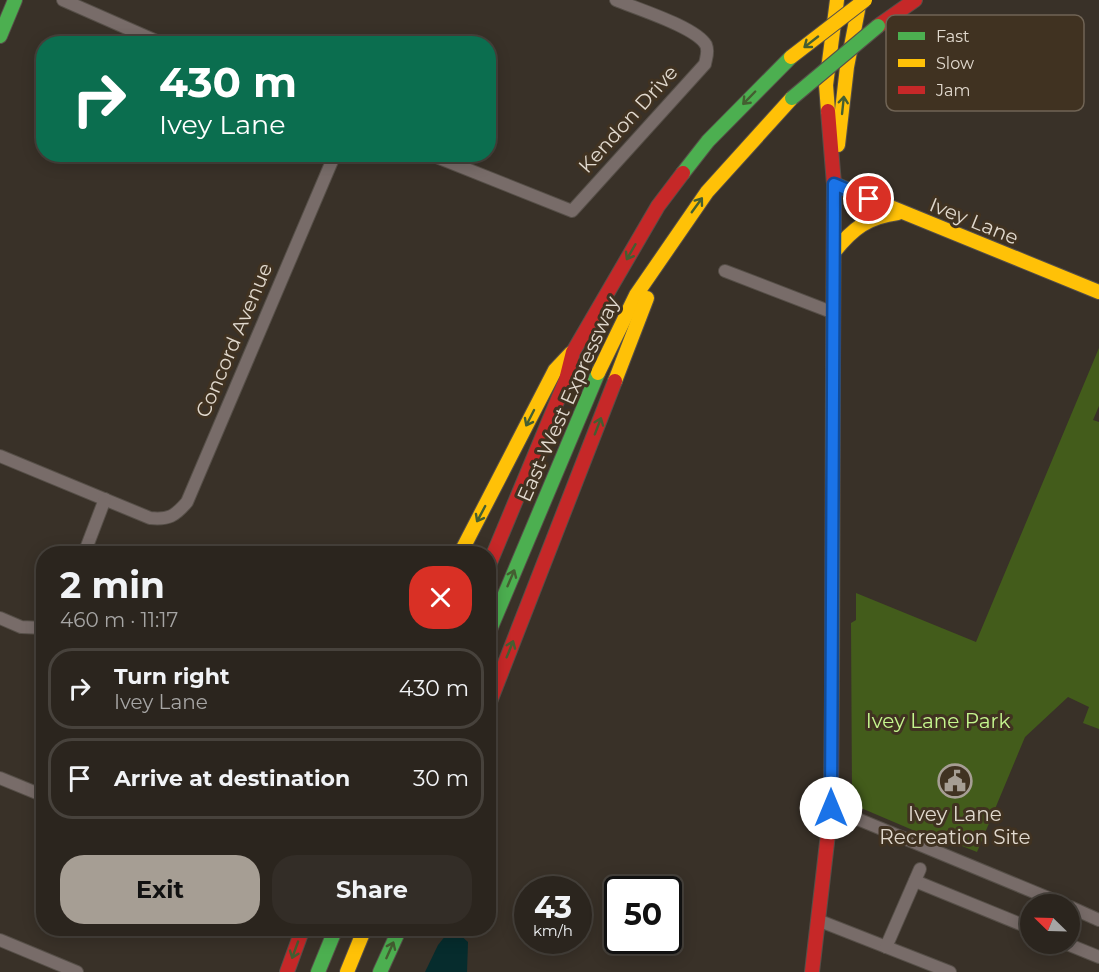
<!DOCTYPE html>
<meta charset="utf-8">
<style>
:root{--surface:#2b251e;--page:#332d27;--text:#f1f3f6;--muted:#a6a5a4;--line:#47423c;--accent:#a69e94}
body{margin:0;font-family:Montserrat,sans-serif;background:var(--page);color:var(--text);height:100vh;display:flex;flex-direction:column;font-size:22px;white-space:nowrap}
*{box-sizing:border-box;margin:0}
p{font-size:20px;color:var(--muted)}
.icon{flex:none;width:33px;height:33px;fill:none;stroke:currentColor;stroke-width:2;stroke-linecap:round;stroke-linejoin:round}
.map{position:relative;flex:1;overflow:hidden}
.panel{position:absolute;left:36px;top:546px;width:460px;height:390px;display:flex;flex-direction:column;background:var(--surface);border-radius:24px;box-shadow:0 3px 15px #0003,0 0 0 2px var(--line)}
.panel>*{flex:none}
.hud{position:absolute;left:36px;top:36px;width:460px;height:126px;border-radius:24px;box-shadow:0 3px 15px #0003,0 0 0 2px var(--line);background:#0b6e4f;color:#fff;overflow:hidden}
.needle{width:39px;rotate:293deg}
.controls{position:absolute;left:1020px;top:894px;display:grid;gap:12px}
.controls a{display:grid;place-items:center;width:60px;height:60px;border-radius:50%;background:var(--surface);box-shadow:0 3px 15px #0003,0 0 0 2px var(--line);font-size:30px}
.speed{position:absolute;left:514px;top:876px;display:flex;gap:12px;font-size:30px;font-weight:700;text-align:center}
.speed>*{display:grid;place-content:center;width:78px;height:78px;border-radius:50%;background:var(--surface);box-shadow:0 3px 15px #0003,0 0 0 2px var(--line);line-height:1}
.speed small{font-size:15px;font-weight:400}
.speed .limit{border:3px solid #111;border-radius:9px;background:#fff;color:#111}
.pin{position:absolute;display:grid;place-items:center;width:51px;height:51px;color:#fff;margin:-26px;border:3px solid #fff;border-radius:50%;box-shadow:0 2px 6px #0007}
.me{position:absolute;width:66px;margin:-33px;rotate:0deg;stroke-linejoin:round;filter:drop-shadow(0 0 4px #0008)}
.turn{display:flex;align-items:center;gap:21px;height:126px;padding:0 24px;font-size:27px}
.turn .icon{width:78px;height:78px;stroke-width:2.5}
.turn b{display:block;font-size:42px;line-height:51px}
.round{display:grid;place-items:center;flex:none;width:63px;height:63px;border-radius:24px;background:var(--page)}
.headline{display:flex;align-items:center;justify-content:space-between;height:102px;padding:0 24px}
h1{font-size:36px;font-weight:700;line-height:45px}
.cta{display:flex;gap:12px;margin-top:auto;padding:12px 24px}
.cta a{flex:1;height:69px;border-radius:24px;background:var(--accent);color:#111;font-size:24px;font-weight:700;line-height:69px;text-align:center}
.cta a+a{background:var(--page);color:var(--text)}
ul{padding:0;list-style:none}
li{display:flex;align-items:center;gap:18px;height:81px;margin:0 12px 9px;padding:0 12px;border:3px solid var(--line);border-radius:24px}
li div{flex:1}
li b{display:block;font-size:22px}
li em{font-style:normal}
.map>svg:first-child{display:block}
.green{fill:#435c1b}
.water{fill:#062c2d}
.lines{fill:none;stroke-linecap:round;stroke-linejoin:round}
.street-casing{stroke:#564f48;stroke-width:14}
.fast-casing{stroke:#564f48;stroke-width:16}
.slow-casing{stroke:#564f48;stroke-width:16}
.jam-casing{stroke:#564f48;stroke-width:16}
.street{stroke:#786c69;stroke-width:12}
.fast{stroke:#4caf50;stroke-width:14}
.slow{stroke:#ffc107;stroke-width:14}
.jam{stroke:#c62828;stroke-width:14}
.fast-bridge-casing{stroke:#564f48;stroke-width:16;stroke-linecap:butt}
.slow-bridge-casing{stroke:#564f48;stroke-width:16;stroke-linecap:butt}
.fast-bridge{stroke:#4caf50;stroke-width:14}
.slow-bridge{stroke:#ffc107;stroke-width:14}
.oneway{stroke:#445e31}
.route-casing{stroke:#114b97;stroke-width:15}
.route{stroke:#1a73e8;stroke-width:10}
.labels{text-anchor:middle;stroke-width:6;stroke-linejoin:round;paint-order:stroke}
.street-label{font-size:20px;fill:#e1d9ce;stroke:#403221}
.park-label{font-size:20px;fill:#c5f68e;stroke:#403221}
.poi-label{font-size:20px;fill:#e1d9ce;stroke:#403221}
.key{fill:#403221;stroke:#706455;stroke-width:1.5}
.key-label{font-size:16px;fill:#e1d9ce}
</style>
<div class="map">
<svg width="1099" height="972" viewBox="0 0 1099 972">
<rect width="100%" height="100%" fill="#393128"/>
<polygon class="green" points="1099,348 1099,406 1093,420 1099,422 1099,729 1083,723 1089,707 1068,697 1025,737 977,852 924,831 922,834 861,808 852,794 851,623 856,620 856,593 976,642"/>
<polygon class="water" points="458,933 468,942 467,972 425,972 438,945 446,935"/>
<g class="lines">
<defs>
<g id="street">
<polyline points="63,0 163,44"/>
<path d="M429,154L572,211L705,64C706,58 709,52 706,45C696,27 637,9 616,0"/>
<polyline points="725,271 834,313"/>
<path d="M0,456L150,518C169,520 175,516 187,502L335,154"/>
<polyline points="84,554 105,499"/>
<polyline points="0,618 21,627 44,628"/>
<polyline points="0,778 44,796"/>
<polyline points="831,808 1063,904"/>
<polyline points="915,881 1030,928"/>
<polyline points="1070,907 1099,920"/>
<polyline points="820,921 950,972"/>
<polyline points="0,940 77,972"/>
<polyline points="1067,944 1099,957"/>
<polyline points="886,947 920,869"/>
</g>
<g id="fast">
<polyline points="0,36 15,0"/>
<polyline points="683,173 708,141 791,57"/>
<polyline points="489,632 598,373"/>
<polyline points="318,972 336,928"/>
<polyline points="380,972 400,928"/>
</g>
<g id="slow">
<polyline points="828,111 826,85 837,0"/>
<polyline points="838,145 847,67 860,0"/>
<polyline points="834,184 1099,292"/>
<path d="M834,252C853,228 868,217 898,213"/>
<polyline points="598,373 636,295 707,192 792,98"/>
<polyline points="615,381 647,298"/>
<polyline points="460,554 555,370 571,353"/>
<polyline points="832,686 833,367"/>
<polyline points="347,972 365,928"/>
</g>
<g id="jam">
<polyline points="878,26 915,0"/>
<polyline points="828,111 834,184 833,367"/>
<polyline points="489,565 566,380 573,352 658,206 683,173"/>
<polyline points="489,704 615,381"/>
<polyline points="287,972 303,928"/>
<polyline points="812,972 831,808 832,686"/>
</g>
</defs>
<use href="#street" class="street-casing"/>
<use href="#fast" class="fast-casing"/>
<use href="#slow" class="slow-casing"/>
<use href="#jam" class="jam-casing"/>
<use href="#street" class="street"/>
<use href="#fast" class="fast"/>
<use href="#slow" class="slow"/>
<use href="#jam" class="jam"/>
<defs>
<polyline id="fast-bridge" points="792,98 878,26"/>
<polyline id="slow-bridge" points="791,57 865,0"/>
</defs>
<use href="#fast-bridge" class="fast-bridge-casing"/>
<use href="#slow-bridge" class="slow-bridge-casing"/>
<use href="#fast-bridge" class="fast-bridge"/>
<use href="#slow-bridge" class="slow-bridge"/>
</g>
<defs><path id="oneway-shaft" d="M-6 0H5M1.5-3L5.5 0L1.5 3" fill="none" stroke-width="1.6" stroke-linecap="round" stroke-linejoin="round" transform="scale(1.5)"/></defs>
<g class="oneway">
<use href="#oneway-shaft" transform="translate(811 42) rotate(142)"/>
<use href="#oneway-shaft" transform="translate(749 98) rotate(134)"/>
<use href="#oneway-shaft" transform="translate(843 105) rotate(-84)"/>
<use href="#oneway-shaft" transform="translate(697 205) rotate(-54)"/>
<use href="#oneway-shaft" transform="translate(631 252) rotate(120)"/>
<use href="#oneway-shaft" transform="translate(530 418) rotate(117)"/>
<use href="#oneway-shaft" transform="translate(598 426) rotate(-69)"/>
<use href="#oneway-shaft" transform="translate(481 514) rotate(118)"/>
<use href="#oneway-shaft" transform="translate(511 578) rotate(-67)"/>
<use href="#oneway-shaft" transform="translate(510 649) rotate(-68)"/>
<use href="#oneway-shaft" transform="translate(295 950) rotate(110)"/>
<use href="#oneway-shaft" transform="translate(390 950) rotate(-66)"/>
</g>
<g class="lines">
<defs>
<polyline id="route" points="831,808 834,184 869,199"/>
</defs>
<use href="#route" class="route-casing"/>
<use href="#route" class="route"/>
</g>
<defs>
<symbol id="civic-ring" viewBox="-11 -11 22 22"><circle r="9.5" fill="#403221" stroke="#a69e94" stroke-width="1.5"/><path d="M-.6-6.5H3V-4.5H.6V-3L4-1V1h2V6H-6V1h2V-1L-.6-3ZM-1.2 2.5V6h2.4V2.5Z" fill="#a69e94"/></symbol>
</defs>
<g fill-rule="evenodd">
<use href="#civic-ring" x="936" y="762" width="38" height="38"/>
</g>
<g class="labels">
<g class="street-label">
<text transform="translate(628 119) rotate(-48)" y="7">Kendon Drive</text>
<text transform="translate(974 221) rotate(22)" y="7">Ivey Lane</text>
<text transform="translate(234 340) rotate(-67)" y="7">Concord Avenue</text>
<text transform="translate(568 399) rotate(-66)" y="7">East-West Expressway</text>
</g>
<g class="park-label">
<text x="938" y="728">Ivey Lane Park</text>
</g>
<g class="poi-label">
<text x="955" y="821">Ivey Lane<tspan x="955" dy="23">Recreation Site</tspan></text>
</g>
</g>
<rect x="886" y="15" width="198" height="96" rx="9" class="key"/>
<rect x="898" y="32" width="27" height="8" fill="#4caf50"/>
<rect x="898" y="59" width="27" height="8" fill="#ffc107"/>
<rect x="898" y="86" width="27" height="8" fill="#c62828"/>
<g class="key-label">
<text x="936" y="42">Fast</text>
<text x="936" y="69">Slow</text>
<text x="936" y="96">Jam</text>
</g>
</svg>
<div class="controls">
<a><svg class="needle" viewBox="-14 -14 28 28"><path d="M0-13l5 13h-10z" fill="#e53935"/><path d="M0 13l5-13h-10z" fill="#a6a5a4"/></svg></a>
</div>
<div class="speed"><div>43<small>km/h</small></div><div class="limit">50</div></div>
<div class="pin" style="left:869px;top:199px;background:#d93025"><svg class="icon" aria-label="arrive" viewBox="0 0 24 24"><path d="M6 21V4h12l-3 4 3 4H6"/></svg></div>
<svg class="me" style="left:831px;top:808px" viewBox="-20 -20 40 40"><circle r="19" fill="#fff"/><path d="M0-13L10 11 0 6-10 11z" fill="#1a73e8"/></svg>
<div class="hud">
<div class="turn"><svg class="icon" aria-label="right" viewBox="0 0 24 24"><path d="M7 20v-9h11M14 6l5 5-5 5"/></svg><div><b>430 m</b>Ivey Lane</div></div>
</div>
<section class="panel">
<div class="headline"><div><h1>2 min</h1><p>460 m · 11:17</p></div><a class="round" style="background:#d93025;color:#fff"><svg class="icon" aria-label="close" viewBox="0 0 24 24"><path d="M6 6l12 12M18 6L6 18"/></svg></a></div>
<ul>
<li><svg class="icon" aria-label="right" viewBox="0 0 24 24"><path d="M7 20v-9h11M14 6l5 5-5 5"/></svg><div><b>Turn right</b><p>Ivey Lane</p></div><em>430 m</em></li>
<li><svg class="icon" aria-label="arrive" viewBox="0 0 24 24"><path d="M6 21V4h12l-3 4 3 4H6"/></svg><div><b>Arrive at destination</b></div><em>30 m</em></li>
</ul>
<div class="cta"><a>Exit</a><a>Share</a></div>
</section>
</div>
